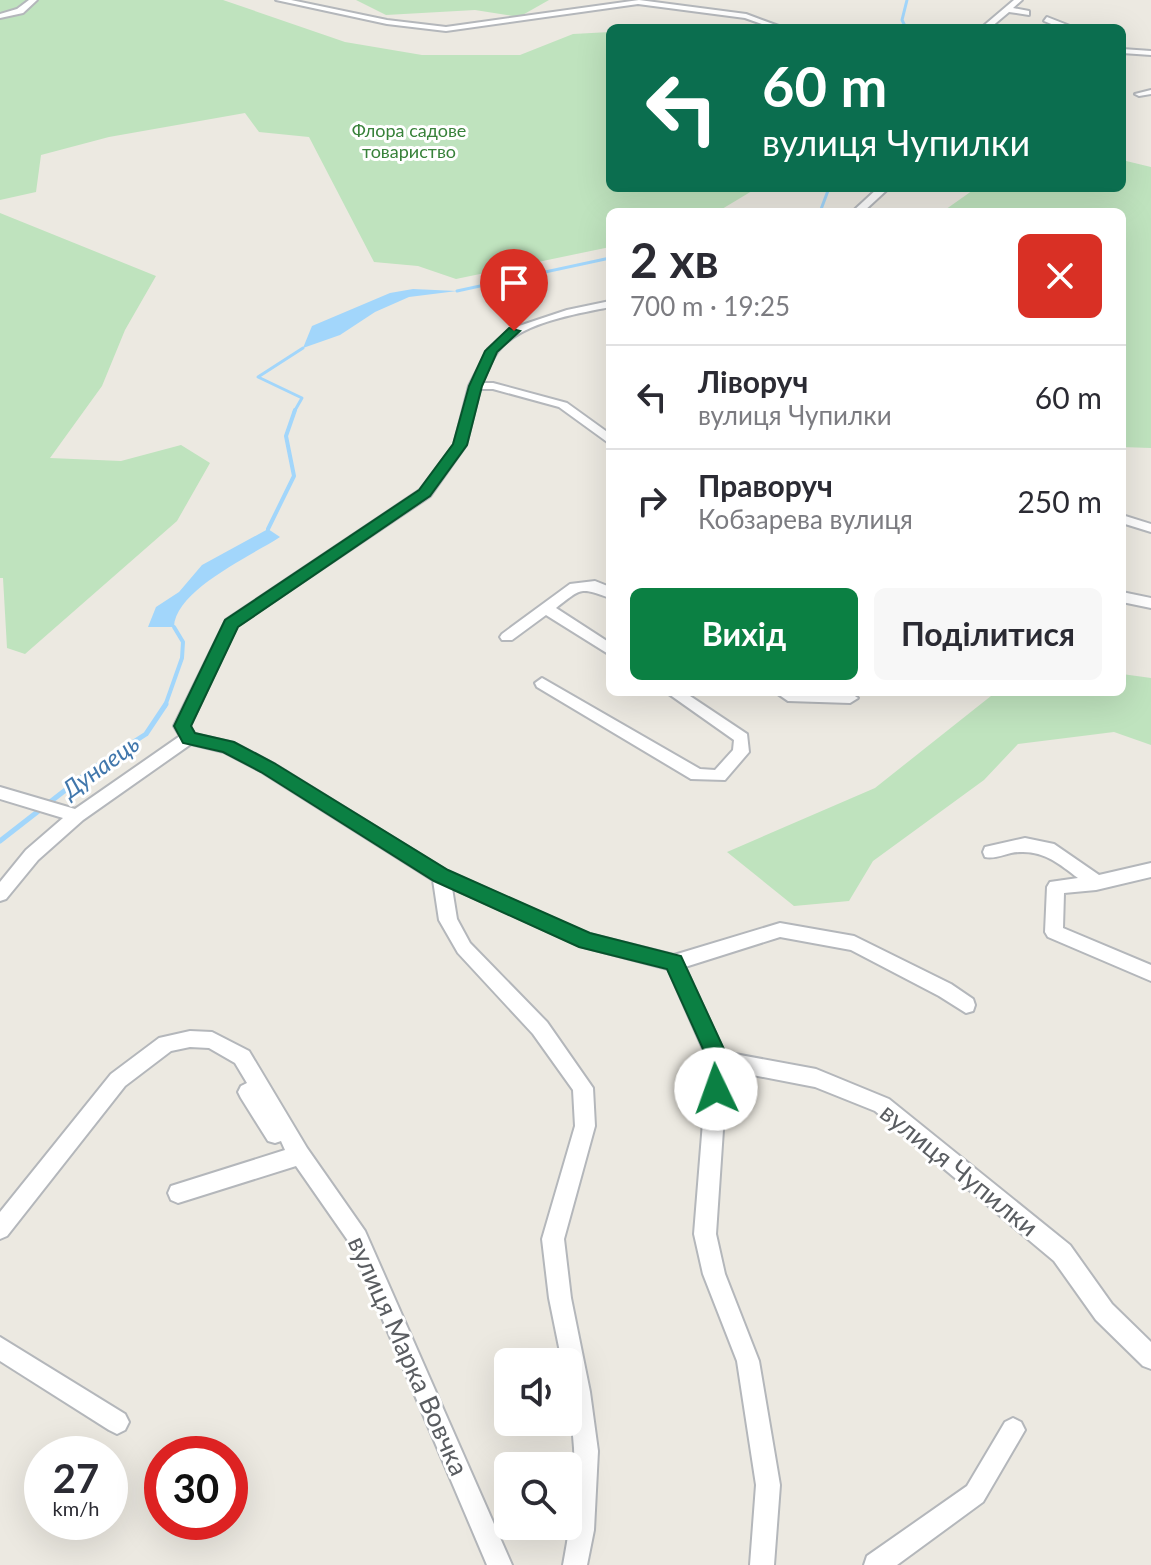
<!DOCTYPE html>
<html lang="uk">
<meta charset="utf-8">
<style>
:root{--surface:#fff;--page:#f7f7f7;--text:#2b2b33;--muted:#7c7c81;--line:#e1e1e2;--accent:#0b8043}
body{margin:0;font-family:Lato,sans-serif;background:var(--page);color:var(--text);height:100vh;display:flex;flex-direction:column;font-size:30px;white-space:nowrap}
*{box-sizing:border-box;margin:0}
p{font-size:26px;color:var(--muted)}
.icon{flex:none;width:44px;height:44px;fill:none;stroke:currentColor;stroke-width:2;stroke-linecap:round;stroke-linejoin:round}
.map{position:relative;flex:1;overflow:hidden}
.drawer{position:absolute;left:606px;top:208px;width:520px;height:488px;display:flex;flex-direction:column;background:var(--surface);border-radius:12px;box-shadow:0 8px 32px #0002}
.drawer>*{flex:none}
.top-card{position:absolute;left:606px;top:24px;width:520px;height:168px;border-radius:12px;box-shadow:0 8px 32px #0002;background:#0b6e4f;color:#fff;overflow:hidden}
.controls{position:absolute;left:494px;top:1348px;display:grid;gap:16px}
.controls a{display:grid;place-items:center;width:88px;height:88px;border-radius:12px;background:var(--surface);box-shadow:0 8px 32px #0002;font-size:40px}
.speed{position:absolute;left:24px;top:1436px;display:flex;gap:16px;font-size:40px;font-weight:700;text-align:center}
.speed>*{display:grid;place-content:center;width:104px;height:104px;border-radius:50%;background:var(--surface);box-shadow:0 8px 32px #0002;line-height:1}
.speed small{font-size:20px;font-weight:400}
.speed .limit{border:12px solid #d22;background:#fff;color:#111}
.pin{position:absolute;display:grid;place-items:center;width:68px;height:68px;color:#fff;margin:-82px -34px;border-radius:50% 50% 50% 0;rotate:-45deg;box-shadow:0 0 8px #0007}
.pin .icon{rotate:45deg}
.me{position:absolute;width:88px;margin:-44px;rotate:357deg;stroke-linejoin:round;filter:drop-shadow(0 0 6px #0008)}
.turn{display:flex;align-items:center;gap:28px;height:168px;padding:0 24px;font-size:36px}
.turn .icon{width:104px;height:104px;stroke-width:2.5}
.turn b{display:block;font-size:56px;line-height:68px}
.round{display:grid;place-items:center;flex:none;width:84px;height:84px;border-radius:12px;background:var(--page)}
.overview{display:flex;align-items:center;justify-content:space-between;height:136px;padding:0 24px}
h1{font-size:48px;font-weight:700;line-height:60px}
.primary-button{display:flex;gap:16px;margin-top:auto;padding:16px 24px}
.primary-button a{flex:1;height:92px;border-radius:12px;background:var(--accent);color:#fff;font-size:32px;font-weight:700;line-height:92px;text-align:center}
.primary-button a+a{background:var(--page);color:var(--text)}
ul{padding:0;list-style:none}
li{display:flex;align-items:center;gap:24px;height:104px;padding:0 24px;border-top:2px solid var(--line)}
li div{flex:1}
li b{display:block;font-size:30px}
li em{font-style:normal}
.map>svg:first-child{display:block}
.green{fill:#bfe3be}
.water{fill:#a2d6fb}
.lines{fill:none;stroke-linecap:round;stroke-linejoin:round}
.stream-far2{stroke:#a2d6fb;stroke-width:3}
.stream-far1{stroke:#a2d6fb;stroke-width:4}
.stream{stroke:#a2d6fb;stroke-width:5}
.street-casing{stroke:#b4b7bb;stroke-width:4}
.street{fill:#fff;fill-rule:evenodd}
.route{fill:#0b8043;stroke:#07532c;stroke-width:2}
.labels{text-anchor:middle;stroke-width:6;stroke-linejoin:round;paint-order:stroke}
.far-park-label{font-size:18px;fill:#38823a;stroke:#fff}
.water-label{font-size:24px;font-style:italic;fill:#4177ac;stroke:#fff}
.near-street-label{font-size:26px;fill:#5a5d61;stroke:#fff}
</style>
<div class="map">
<svg width="1151" height="1565" viewBox="0 0 1151 1565">
<rect width="100%" height="100%" fill="#ece9e1"/>
<g class="green">
<polygon points="0,0 223,0 345,42 422,55 520,55 573,34 610,32 610,188 757,188 717,212 610,212 610,247 456,279 418,266 374,262 309,137 259,132 245,113 109,137 41,155 36,192 0,200"/>
<polygon points="356,0 549,0 519,17 475,10 386,15"/>
<polygon points="1122,160 1151,167 1151,448 1122,447 1122,212 942,212 976,188 1122,188"/>
<polygon points="0,213 156,276 125,330 102,386 50,458 121,461 181,445 210,463 177,521 25,654 7,648 3,578 0,578"/>
<polygon points="1122,674 1151,678 1151,745 1114,732 1018,744 984,780 873,861 849,901 794,906 727,852 875,788 996,692 1122,692"/>
</g>
<g class="water">
<polygon points="413,289 457,291 409,297 375,312 340,335 303,348 312,326 390,293"/>
<path d="M268,529L280,537C251,556 175,590 174,627H148L156,607L179,592L202,565Z"/>
</g>
<g class="lines">
<g class="stream-far2">
<polyline points="906,28 902,20 907,0"/>
<polyline points="820,212 829,188"/>
<polyline points="457,291 610,258"/>
<polyline points="294,412 302,398 258,377 303,348"/>
</g>
<g class="stream-far1">
<polyline points="268,529 294,476 286,436 295,410"/>
<polyline points="165,706 182,658 183,642 174,627"/>
</g>
<polyline class="stream" points="0,841 95,767 146,734 166,704"/>
<defs>
<g id="street">
<polygon points="29,0 37,0 23,13 0,18 0,14 17,9"/>
<polygon points="276,0 291,0 387,20 446,27 639,0 746,14 784,28 773,28 745,18 638,4 446,31 387,24"/>
<polygon points="1014,0 1022,0 1013,8 1029,11 1029,15 1009,12 990,28 981,28"/>
<polygon points="1047,17 1070,26 1071,28 1061,28 1044,21"/>
<polygon points="1122,49 1151,51 1151,55 1122,53"/>
<polygon points="1151,90 1151,94 1139,96 1135,94"/>
<polygon points="878,188 889,188 863,212 852,212"/>
<path d="M610,301V307C576,314 516,323 496,354C490,363 487,373 482,383H493L567,403L610,434V444L559,407L493,389H480L466,445L430,496L237,626L190,726L194,734L234,743L274,764L447,871L589,934L674,955L780,923L854,936L951,984L973,999L975,1005L973,1011L966,1013L939,996L851,950L780,937L685,967L724,1052L816,1069L889,1099L1070,1245L1112,1304L1151,1342V1369L1143,1366L1096,1320L1054,1261L875,1111L815,1087L727,1070L716,1234L725,1274L759,1361L780,1485L774,1565H750L756,1485L737,1361L703,1274L694,1234L708,1060L668,969L580,946L452,888L457,919L470,943L547,1022L593,1088L595,1126L564,1239L571,1298L590,1392L598,1451L594,1530L587,1565H563C570,1528 576,1487 574,1448C572,1419 568,1391 568,1362H562L549,1298L542,1239L575,1126L573,1090L533,1034L458,953L439,920L433,880L262,772L224,752L191,744L83,820L38,860L6,899L0,901V882L26,850L63,818L0,799V787L75,809L180,736L174,726L226,620L420,490L454,445L469,386L488,349L510,329L567,310Z"/>
<polygon points="1122,515 1151,524 1151,532 1122,523"/>
<path d="M595,581L610,587V598C579,587 582,588 556,608L610,643V655L546,615L512,640H502L500,637L502,634L570,584Z"/>
<polygon points="1122,592 1151,598 1151,608 1122,602"/>
<polygon points="542,678 700,769 715,770 733,750 734,740 666,692 684,692 747,734 749,752 725,780 691,779 537,687 535,683"/>
<polygon points="775,692 850,693 858,698 850,703 788,701"/>
<path d="M1025,838L1054,844L1099,875L1151,863V877L1096,890L1064,893L1063,928L1151,965V981L1048,937L1045,932L1047,887L1050,882L1078,878C1056,861 1040,848 1011,853C1002,855 995,859 985,857L983,852L985,847Z"/>
<polygon points="190,1031 212,1032 249,1051 307,1148 365,1231 512,1565 487,1565 351,1245 296,1166 178,1203 171,1200 168,1193 171,1186 285,1150 281,1141 275,1143 268,1141 241,1098 238,1092 241,1086 247,1083 235,1063 209,1048 190,1047 171,1051 125,1086 7,1236 0,1239 0,1212 111,1074 159,1038"/>
<polygon points="0,1337 125,1414 129,1422 125,1430 117,1434 109,1430 0,1361"/>
<polygon points="1013,1418 1021,1422 1025,1430 983,1502 897,1565 864,1565 867,1556 967,1486 1005,1422"/>
</g>
</defs>
<use href="#street" class="street-casing"/>
<use href="#street" class="street"/>
</g>
<polygon class="route" points="509,328 520,331 497,352 482,386 467,445 430,496 238,627 191,726 195,733 234,742 274,763 448,870 590,933 681,956 729,1060 724,1097 716,1100 708,1097 705,1089 708,1060 667,969 579,947 434,881 261,772 223,752 183,743 174,726 225,620 419,490 453,444 469,386 485,351"/>
<g class="labels">
<g class="far-park-label">
<text x="409" y="137">Флора садове<tspan x="409" dy="21">товариство</tspan></text>
</g>
<g class="water-label">
<text transform="translate(101 767) rotate(-36)" y="8">Дунаець</text>
</g>
<g class="near-street-label">
<text transform="translate(959 1170) rotate(39)" y="9">вулиця Чупилки</text>
<text transform="translate(408 1356) rotate(66)" y="9">вулиця Марка Вовчка</text>
</g>
</g>
</svg>
<div class="controls">
<a><svg class="icon" aria-label="sound" viewBox="0 0 24 24"><path d="M4 9h4l5-4v14l-5-4H4zM17 9q2 3 0 6"/></svg></a>
<a><svg class="icon" aria-label="search" viewBox="0 0 24 24"><circle cx="10" cy="10" r="6"/><path d="M15 15l6 6"/></svg></a>
</div>
<div class="speed"><div>27<small>km/h</small></div><div class="limit">30</div></div>
<div class="pin" style="left:514px;top:331px;background:#d93025"><svg class="icon" aria-label="arrive" viewBox="0 0 24 24"><path d="M6 21V4h12l-3 4 3 4H6"/></svg></div>
<svg class="me" style="left:716px;top:1089px" viewBox="-20 -20 40 40"><circle r="19" fill="#fff"/><path d="M0-13L10 11 0 6-10 11z" fill="#0b8043"/></svg>
<div class="top-card">
<div class="turn"><svg class="icon" aria-label="left" viewBox="0 0 24 24"><path d="M17 20v-9H6M10 6l-5 5 5 5"/></svg><div><b>60 m</b>вулиця Чупилки</div></div>
</div>
<section class="drawer">
<div class="overview"><div><h1>2 хв</h1><p>700 m · 19:25</p></div><a class="round" style="background:#d93025;color:#fff"><svg class="icon" aria-label="close" viewBox="0 0 24 24"><path d="M6 6l12 12M18 6L6 18"/></svg></a></div>
<ul>
<li><svg class="icon" aria-label="left" viewBox="0 0 24 24"><path d="M17 20v-9H6M10 6l-5 5 5 5"/></svg><div><b>Ліворуч</b><p>вулиця Чупилки</p></div><em>60 m</em></li>
<li><svg class="icon" aria-label="right" viewBox="0 0 24 24"><path d="M7 20v-9h11M14 6l5 5-5 5"/></svg><div><b>Праворуч</b><p>Кобзарева вулиця</p></div><em>250 m</em></li>
</ul>
<div class="primary-button"><a>Вихід</a><a>Поділитися</a></div>
</section>
</div>
